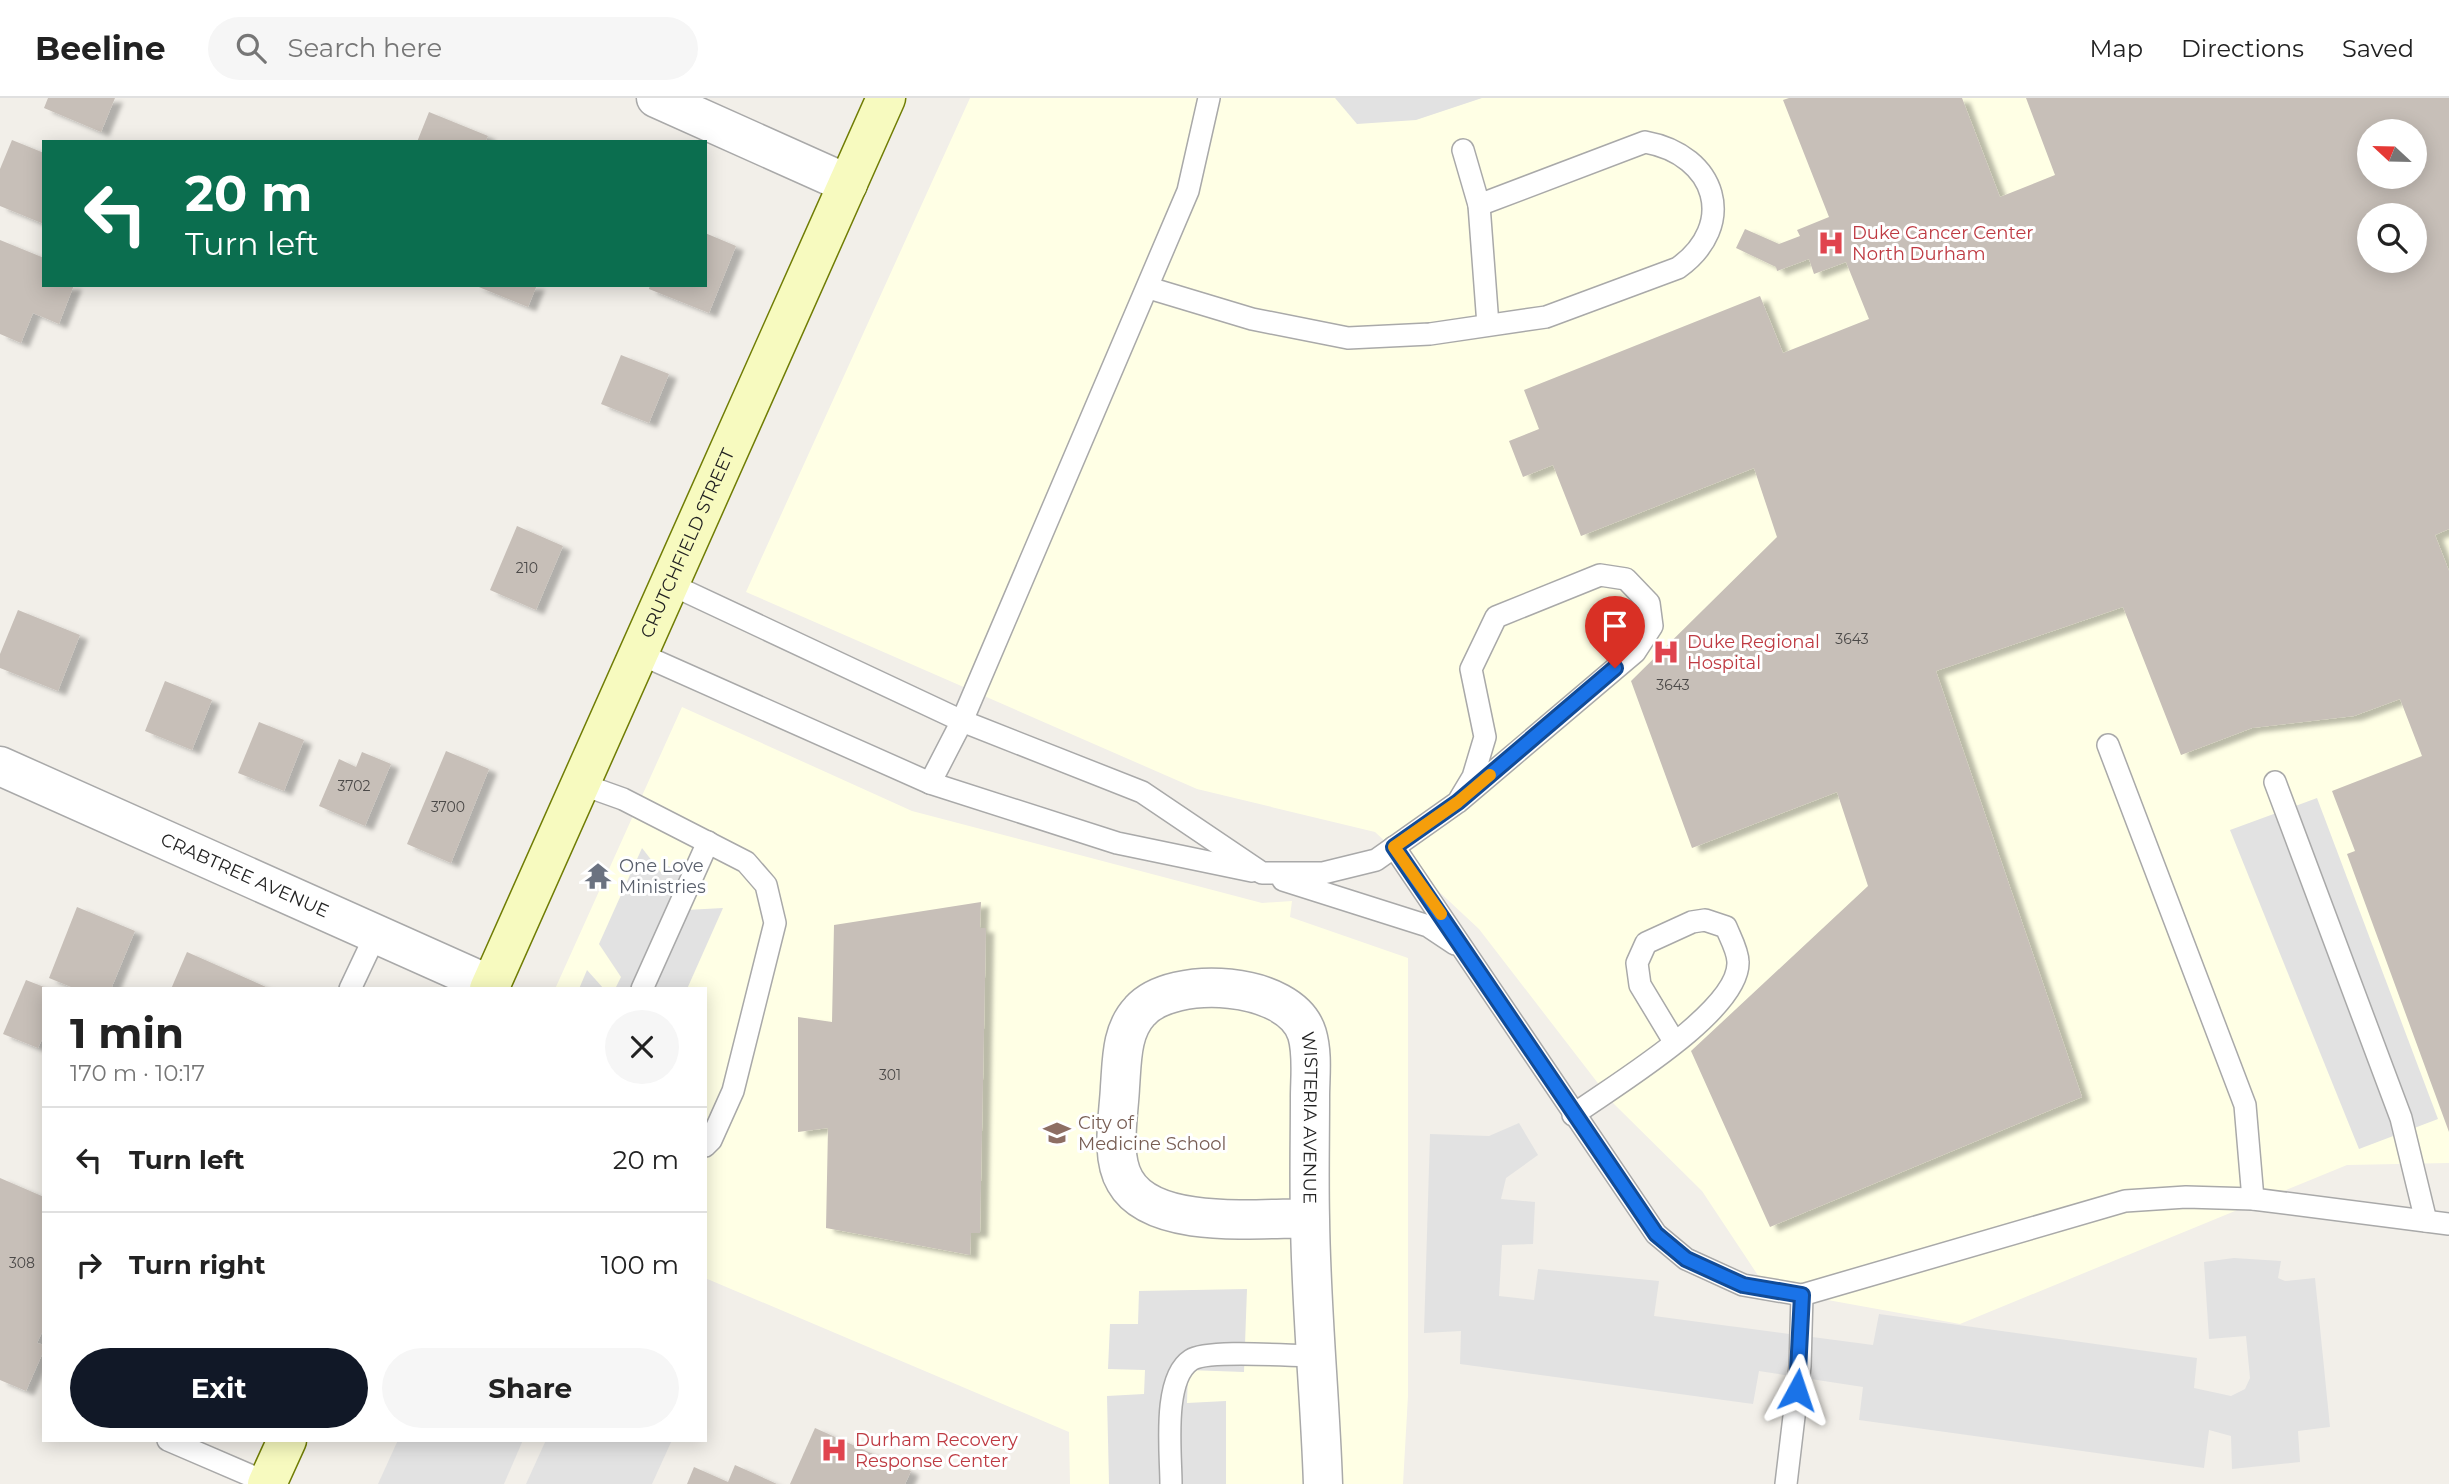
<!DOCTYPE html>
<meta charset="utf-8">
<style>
:root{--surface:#fff;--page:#f6f6f6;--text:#222;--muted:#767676;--line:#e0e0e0;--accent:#111827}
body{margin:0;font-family:Montserrat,sans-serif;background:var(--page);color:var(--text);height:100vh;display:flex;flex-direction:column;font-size:26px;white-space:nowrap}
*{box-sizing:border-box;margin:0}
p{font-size:23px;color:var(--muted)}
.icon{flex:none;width:38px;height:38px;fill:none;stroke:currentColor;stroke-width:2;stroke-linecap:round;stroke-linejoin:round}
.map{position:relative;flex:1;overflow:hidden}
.drawer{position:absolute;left:42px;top:889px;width:665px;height:455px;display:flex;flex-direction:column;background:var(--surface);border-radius:0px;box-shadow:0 4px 18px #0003}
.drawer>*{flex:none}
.hud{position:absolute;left:42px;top:42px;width:665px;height:147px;border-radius:0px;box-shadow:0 4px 18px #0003;background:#0b6e4f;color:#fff;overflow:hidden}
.needle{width:46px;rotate:292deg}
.buttons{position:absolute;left:2357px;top:21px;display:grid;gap:14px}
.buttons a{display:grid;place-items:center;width:70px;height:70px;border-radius:50%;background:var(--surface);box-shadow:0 4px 18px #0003;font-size:35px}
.pin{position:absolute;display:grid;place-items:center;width:60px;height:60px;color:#fff;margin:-72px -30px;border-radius:50% 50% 50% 0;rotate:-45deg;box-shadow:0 0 7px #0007}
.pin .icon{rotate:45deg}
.me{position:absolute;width:77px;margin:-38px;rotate:5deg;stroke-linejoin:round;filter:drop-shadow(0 0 5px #0008)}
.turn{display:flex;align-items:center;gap:24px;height:147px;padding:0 28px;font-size:32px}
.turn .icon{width:91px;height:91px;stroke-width:2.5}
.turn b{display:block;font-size:49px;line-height:60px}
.round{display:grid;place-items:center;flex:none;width:74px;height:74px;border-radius:37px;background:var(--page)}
.overview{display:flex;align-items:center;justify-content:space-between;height:119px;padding:0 28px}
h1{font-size:42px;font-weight:700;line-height:52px}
.cta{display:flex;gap:14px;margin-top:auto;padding:14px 28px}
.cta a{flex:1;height:80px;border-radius:42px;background:var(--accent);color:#fff;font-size:28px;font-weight:700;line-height:80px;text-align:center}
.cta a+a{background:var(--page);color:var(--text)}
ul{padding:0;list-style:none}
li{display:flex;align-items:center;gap:21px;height:105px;padding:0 28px;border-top:2px solid var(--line)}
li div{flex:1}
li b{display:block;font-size:26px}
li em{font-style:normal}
header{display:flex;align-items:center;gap:42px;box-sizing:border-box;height:98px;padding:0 35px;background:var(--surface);border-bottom:2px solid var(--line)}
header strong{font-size:33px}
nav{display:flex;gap:38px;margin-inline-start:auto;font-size:24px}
.search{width:490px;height:63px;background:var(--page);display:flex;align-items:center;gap:18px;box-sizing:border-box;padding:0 24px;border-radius:38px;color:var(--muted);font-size:26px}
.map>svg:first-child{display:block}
.education{fill:#ffffe5;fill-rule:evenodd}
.parking{fill:#e2e2e2}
.building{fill:#c7bfb8;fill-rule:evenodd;filter:url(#shadow)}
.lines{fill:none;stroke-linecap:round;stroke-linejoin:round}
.lane-casing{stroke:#a9a9a9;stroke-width:24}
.street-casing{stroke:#a9a9a9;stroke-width:41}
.secondary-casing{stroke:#707d05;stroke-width:41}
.lane{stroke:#fff;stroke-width:21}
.street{stroke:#fff;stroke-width:38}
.secondary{stroke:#f7fabf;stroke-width:38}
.route-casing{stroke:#114b97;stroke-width:18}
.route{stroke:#1a73e8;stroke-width:12}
.slow{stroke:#f59e0b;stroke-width:12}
.labels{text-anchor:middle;stroke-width:6;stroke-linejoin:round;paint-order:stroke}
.number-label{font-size:14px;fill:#4b4948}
.health-label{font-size:18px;fill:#be3a42;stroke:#fff;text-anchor:start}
.street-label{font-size:18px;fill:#222;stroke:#fff}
.worship-label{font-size:18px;fill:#5b616d;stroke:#fff;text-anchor:start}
.education-label{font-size:18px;fill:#785e54;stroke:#fff;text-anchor:start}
</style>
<header>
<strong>Beeline</strong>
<div class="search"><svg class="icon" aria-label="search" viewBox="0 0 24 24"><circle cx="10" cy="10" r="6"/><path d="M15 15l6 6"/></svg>Search here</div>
<nav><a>Map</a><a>Directions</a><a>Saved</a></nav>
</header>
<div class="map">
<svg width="2449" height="1386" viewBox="0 0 2449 1386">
<defs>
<filter id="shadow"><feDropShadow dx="8" dy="4.5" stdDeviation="2" flood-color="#0004"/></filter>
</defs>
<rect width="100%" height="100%" fill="#f2efe9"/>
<g class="education">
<path d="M970,0H2449V1065L2347,1067L1960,1226L1767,1191L1702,1093L1614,1006L1479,831L1375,734L1197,691L746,494ZM2370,33H2415V79H2370ZM2370,117H2415V163H2370Z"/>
<polygon points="682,609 912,713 1262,805 1292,803 1290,819 1408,860 1408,1298 1403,1386 1070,1386 1069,1334 705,1180 705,891 555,891"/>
</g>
<g class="parking">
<polygon points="1335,0 1482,0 1416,22 1357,26"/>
<polygon points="2317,700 2438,1021 2359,1051 2230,732"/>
<polygon points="642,750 663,777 668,768 699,780 686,812 723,810 687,891 615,891 621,879 599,846"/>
<polygon points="587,872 604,891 579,891"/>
<polygon points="1519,1025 1538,1057 1506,1080 1501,1101 1535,1104 1533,1146 1502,1147 1499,1198 1534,1202 1538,1171 1659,1183 1654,1218 1873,1247 1879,1216 2197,1260 2194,1290 2231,1298 2245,1291 2250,1280 2246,1238 2209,1241 2204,1164 2234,1160 2281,1163 2278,1180 2285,1183 2315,1180 2330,1329 2298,1333 2300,1364 2232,1371 2231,1338 2209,1332 2204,1370 1859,1322 1863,1289 1759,1273 1753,1306 1460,1266 1461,1233 1424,1235 1430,1036 1489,1038"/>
<polygon points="1247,1191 1244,1274 1188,1272 1187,1305 1226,1303 1226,1386 1109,1386 1107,1298 1144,1296 1145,1272 1108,1271 1110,1226 1138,1226 1139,1193"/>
<polygon points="398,1342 523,1342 504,1386 378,1386"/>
<polygon points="546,1342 672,1342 652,1386 526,1386"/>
</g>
<g class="building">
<polygon points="48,0 115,0 101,34 44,10"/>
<path d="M1789,0H1962L2000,99L2055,77L2026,0H2449V431L2435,437L2449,473V1034L2347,756L2355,753L2332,693L2422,658L2400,601L2354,618L2252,630L2181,657L2123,509L1936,573L2082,999L1770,1129L1691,953L1868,788L1837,694L1692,750L1631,583L1777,439L1754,370L1581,438L1553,367L1523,379L1509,343L1539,331L1524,292L1760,198L1783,255L1869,221L1846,164L1814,176L1809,161L1777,173L1776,169L1736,150L1745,131L1779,146L1800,138L1797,132L1829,119L1783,2ZM2370,33H2415V79H2370ZM2370,117H2415V163H2370Z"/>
<polygon points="429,14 488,38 485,44 417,44"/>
<polygon points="12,42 44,55 44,126 0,108 0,71"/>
<polygon points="705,135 736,148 709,215 649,191 650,187 705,187"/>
<polygon points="0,142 44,160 44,187 74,187 59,226 33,215 21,245 0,236"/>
<polygon points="474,187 537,187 528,209"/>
<polygon points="621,257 669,276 649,325 601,306"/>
<polygon points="517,428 563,448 536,512 490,492"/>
<polygon points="18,512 80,537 58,593 0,570 0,556"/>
<polygon points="165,583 212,602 192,652 145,633"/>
<polygon points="259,624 304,642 284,693 238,675"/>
<polygon points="446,653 489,671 451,765 407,746"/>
<polygon points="362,654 391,666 365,728 319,708 339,661 356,669"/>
<polygon points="981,804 980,830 986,830 980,1135 971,1135 970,1157 826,1130 828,1030 798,1034 798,919 832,924 834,827"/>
<polygon points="77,809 135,833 111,891 76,891 49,880"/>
<polygon points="187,854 266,889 265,891 171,891"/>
<polygon points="26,882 44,889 44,937 38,950 3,936"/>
<polygon points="0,1080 44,1099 44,1230 37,1245 44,1247 44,1252 26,1293 0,1282"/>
<polygon points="815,1330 911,1373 905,1386 790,1386"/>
<polygon points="735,1367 777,1386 687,1386 694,1369 728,1384"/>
</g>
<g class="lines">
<defs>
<g id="lane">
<polyline points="1463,52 1479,107 1488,227"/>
<path d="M1149,190L1252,221L1348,240L1430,236L1546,219L1678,170C1738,127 1717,57 1645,44L1479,107"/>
<polyline points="670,486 962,623 1142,694 1262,775 1323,775 1376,762 1458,704 1635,554 1652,528 1649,505 1626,481 1600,477 1496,519 1471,571 1485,639 1473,679 1458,704"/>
<polyline points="640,556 930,685 1117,745 1252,773"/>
<polyline points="2108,647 2245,1007 2253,1101"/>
<polyline points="2275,684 2401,1020 2426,1123"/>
<polyline points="930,685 962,623 1188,93 1209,0"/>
<polyline points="581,686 623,701 746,764 766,787 775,825 733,993 711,1042 705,1048"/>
<polyline points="1394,749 1656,1136 1686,1161 1743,1187 1802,1197 2125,1103 2186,1099 2253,1101 2449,1126"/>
<polyline points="1283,782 1428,828 1455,846"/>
<polyline points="350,891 376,836"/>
<polyline points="642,891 708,744"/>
<path d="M1573,1017C1612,989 1740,913 1738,864C1738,853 1730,839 1726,829L1705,822L1692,824L1646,845L1637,865L1640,887L1675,945"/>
<polyline points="168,1342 268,1385"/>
<path d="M1171,1386C1171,1355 1162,1281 1191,1262C1208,1251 1291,1258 1315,1258"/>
<polyline points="1786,1386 1800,1268 1802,1197"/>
</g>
<g id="street">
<polyline points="656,0 848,86"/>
<path id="s1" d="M0,668L490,887"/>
<path id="s2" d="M1310,1120C1261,1120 1153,1133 1125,1083C1110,1058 1119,1016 1120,989C1122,963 1121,933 1140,913C1173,876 1291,883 1307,936C1313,956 1310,979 1310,999C1310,1040 1309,1081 1310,1121C1311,1210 1320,1298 1323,1386"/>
</g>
<g id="secondary">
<path id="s3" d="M489,891L886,0"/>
<polyline points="267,1386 287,1342"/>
</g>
</defs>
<use href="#lane" class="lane-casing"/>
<use href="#street" class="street-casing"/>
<use href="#secondary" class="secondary-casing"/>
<use href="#lane" class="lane"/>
<use href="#street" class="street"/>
<use href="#secondary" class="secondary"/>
</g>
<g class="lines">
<defs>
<polyline id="route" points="1615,570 1458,704 1394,749 1656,1136 1686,1161 1743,1187 1802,1197 1797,1292"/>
</defs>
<use href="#route" class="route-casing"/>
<use href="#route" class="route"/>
<polyline class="slow" points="1441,816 1394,749 1458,704 1490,677"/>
</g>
<defs>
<symbol id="hospital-bare" viewBox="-9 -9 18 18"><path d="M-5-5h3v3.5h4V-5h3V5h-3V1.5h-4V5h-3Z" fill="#e0444e" stroke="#fff" stroke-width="2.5" paint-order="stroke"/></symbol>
<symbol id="temple-bare" viewBox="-9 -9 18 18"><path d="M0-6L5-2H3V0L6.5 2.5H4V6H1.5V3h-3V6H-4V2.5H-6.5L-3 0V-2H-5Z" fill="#6b7280" stroke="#fff" stroke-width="2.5" paint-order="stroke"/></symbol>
<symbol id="school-bare" viewBox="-9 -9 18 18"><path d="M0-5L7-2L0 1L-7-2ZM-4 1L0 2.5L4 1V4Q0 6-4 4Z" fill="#8d6e63" stroke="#fff" stroke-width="2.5" paint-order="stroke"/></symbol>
</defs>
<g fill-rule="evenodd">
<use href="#hospital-bare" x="1812" y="126" width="38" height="38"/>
<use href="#hospital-bare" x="1647" y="535" width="38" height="38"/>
<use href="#temple-bare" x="579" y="759" width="38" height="38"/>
<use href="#school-bare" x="1038" y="1016" width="38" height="38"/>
<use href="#hospital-bare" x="815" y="1333" width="38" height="38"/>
</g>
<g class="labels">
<g class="number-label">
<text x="527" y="475">210</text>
<text x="1852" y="546">3643</text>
<text x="1673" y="592">3643</text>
<text x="354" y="693">3702</text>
<text x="448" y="714">3700</text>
<text x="890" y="982">301</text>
<text x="22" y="1170">308</text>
</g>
<g class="health-label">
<text x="1852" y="141">Duke Cancer Center<tspan x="1852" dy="21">North Durham</tspan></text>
<text x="1687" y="550">Duke Regional<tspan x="1687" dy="21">Hospital</tspan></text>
<text x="855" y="1348">Durham Recovery<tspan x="855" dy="21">Response Center</tspan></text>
</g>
<g class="street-label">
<text dy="6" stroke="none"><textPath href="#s3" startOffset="488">CRUTCHFIELD STREET</textPath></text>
<text dy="6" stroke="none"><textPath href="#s1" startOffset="268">CRABTREE AVENUE</textPath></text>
<text dy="6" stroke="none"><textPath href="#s2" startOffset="646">WISTERIA AVENUE</textPath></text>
</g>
<g class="worship-label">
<text x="619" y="774">One Love<tspan x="619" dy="21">Ministries</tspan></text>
</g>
<g class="education-label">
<text x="1078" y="1031">City of<tspan x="1078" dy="21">Medicine School</tspan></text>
</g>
</g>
</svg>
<div class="buttons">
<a><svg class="needle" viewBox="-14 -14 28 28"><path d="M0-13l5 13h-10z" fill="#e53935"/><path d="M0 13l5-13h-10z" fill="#767676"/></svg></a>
<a><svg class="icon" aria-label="search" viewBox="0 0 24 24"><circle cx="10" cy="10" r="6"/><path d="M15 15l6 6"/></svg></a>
</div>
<div class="pin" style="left:1615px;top:570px;background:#d93025"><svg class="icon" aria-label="arrive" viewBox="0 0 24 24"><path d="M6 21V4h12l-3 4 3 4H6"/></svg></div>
<svg class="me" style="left:1797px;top:1292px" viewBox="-20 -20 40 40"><path d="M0-17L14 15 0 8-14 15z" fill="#1a73e8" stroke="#fff" stroke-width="4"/></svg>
<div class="hud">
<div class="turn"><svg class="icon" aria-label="left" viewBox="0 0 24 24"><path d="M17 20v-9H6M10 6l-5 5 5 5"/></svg><div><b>20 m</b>Turn left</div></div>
</div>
<section class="drawer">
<div class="overview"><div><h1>1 min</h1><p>170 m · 10:17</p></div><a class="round"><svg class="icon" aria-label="close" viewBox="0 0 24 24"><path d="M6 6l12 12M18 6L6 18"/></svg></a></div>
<ul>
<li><svg class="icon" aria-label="left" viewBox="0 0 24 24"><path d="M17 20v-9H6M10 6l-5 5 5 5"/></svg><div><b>Turn left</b></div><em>20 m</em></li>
<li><svg class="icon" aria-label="right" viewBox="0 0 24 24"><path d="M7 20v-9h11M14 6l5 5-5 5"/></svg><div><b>Turn right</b></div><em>100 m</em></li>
</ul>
<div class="cta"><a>Exit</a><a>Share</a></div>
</section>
</div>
